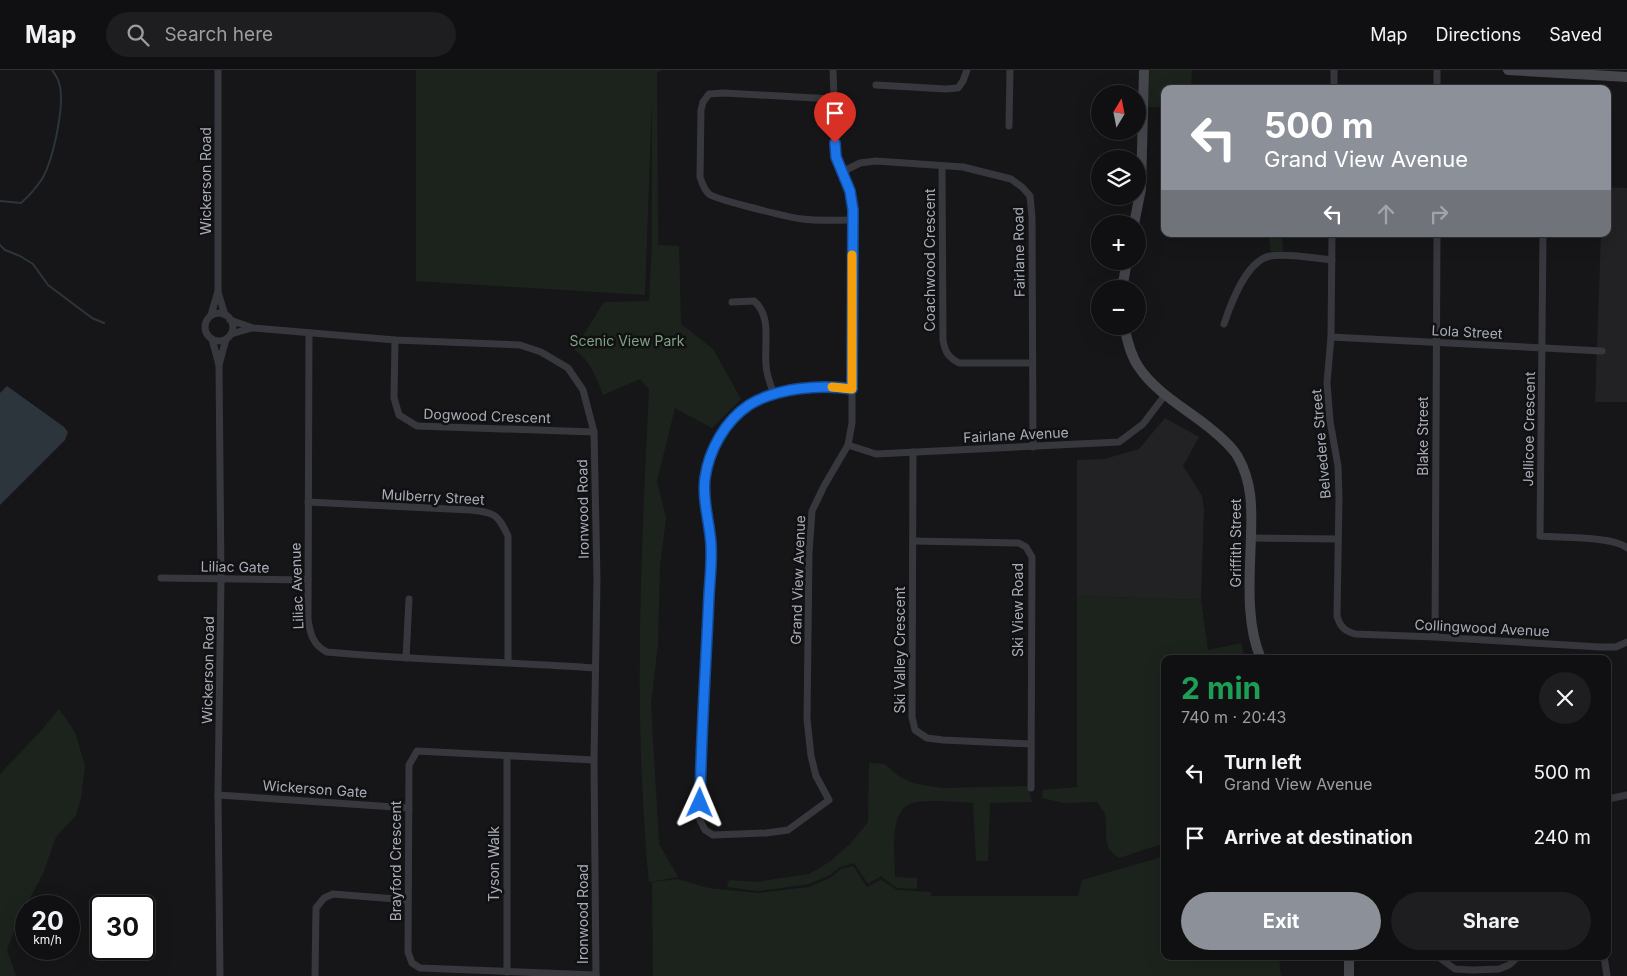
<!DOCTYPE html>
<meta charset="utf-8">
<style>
:root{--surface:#101012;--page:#1e1e20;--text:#f1f3f6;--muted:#9c9d9f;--line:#303032;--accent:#8c9099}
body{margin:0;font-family:Inter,sans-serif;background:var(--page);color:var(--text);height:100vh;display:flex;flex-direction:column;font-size:19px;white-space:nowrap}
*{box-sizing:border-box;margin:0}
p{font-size:16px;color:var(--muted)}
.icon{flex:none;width:28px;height:28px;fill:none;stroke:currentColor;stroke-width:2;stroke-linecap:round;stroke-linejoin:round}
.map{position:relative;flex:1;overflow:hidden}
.side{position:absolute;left:1161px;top:585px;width:450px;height:305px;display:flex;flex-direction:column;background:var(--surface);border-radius:10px;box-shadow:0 5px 20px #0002,0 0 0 1px var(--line)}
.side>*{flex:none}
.banner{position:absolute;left:1161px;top:15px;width:450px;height:152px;border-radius:10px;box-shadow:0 5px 20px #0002,0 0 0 1px var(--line);background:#8c9099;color:#fff;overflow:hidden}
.needle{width:32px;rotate:10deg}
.fabs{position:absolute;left:1091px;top:15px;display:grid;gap:10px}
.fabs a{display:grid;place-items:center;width:55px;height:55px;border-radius:50%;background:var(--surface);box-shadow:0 5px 20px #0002,0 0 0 1px var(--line);font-size:25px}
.speed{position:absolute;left:15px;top:825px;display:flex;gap:10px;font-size:25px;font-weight:700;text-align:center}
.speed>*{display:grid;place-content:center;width:65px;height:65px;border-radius:50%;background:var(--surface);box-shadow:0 5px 20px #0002,0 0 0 1px var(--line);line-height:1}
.speed small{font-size:12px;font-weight:400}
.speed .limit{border:2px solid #111;border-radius:8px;background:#fff;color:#111}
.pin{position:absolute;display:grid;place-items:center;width:42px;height:42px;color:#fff;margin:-51px -21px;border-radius:50% 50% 50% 0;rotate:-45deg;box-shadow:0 0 5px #0007}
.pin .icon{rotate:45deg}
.me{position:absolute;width:55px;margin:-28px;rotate:1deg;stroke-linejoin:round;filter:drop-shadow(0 0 4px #0008)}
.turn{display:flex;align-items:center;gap:18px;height:105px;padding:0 20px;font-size:22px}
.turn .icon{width:65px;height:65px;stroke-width:2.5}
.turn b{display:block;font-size:35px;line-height:42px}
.lanes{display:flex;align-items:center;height:48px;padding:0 20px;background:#0003;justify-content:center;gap:25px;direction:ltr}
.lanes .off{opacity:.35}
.round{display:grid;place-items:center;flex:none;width:52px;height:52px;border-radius:26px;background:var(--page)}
.head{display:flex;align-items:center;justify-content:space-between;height:85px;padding:0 20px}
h1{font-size:30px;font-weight:700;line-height:38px;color:#1e9e55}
.button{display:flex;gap:10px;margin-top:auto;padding:10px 20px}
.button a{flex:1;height:58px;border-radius:30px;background:var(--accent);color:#fff;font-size:20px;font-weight:700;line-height:58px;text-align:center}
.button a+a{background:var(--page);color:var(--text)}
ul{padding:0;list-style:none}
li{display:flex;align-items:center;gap:15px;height:65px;padding:0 20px}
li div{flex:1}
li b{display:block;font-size:19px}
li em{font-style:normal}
header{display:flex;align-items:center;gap:30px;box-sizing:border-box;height:70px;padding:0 25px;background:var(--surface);border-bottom:1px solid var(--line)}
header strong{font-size:24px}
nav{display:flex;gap:28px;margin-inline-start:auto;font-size:18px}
.search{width:350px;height:45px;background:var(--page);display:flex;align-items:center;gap:12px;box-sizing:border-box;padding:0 18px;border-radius:28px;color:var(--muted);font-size:19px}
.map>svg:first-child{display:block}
.built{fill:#222225}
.green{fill:#1c231d}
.water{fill:#2c353c}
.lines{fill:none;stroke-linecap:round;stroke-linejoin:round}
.stream{stroke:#2c353c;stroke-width:2}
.street{stroke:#37383d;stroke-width:7}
.secondary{stroke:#45474d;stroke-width:10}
.route-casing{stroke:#114b97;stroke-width:12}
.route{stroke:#1a73e8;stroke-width:9}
.slow{stroke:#f59e0b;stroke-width:9}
.labels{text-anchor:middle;stroke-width:5;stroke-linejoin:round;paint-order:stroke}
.street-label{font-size:14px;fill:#a8adb8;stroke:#111113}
.park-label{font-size:14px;fill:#7fa381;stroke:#111113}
</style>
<header>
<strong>Map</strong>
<div class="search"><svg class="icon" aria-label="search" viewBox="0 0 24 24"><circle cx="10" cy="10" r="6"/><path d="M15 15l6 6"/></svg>Search here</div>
<nav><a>Map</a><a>Directions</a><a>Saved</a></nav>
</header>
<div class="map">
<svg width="1627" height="906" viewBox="0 0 1627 906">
<rect width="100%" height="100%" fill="#161618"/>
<g class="built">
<polygon points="1608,117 1627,118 1627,332 1595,332 1601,164 1608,164"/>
<polygon points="1165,348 1199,367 1183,396 1202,426 1204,440 1201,530 1077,526 1077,390 1104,389 1139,379"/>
</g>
<g class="green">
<path d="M416,0H661L657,3L658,175L679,176L681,254L713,279L741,329L712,358L675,338L657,411L666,448L660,495L658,574L651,634L659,774L678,807L649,812C645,778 644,744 642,710C636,578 643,450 649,319L640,309L603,325C597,309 590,289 574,280L604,232L649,231L652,174V28L645,225L416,211Z"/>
<polygon points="1149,0 1192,0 1191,19 1165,19 1165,37 1148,37"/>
<polygon points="1268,164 1282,164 1283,181 1271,182"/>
<path d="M1077,526L1201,530L1208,580L1241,573L1245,589H1165V643L1160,647L1164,689H1165V773L1119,788C1097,773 1111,759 1104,742C1102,739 1099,735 1097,732L1063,733L1042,728L1043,720L1077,717Z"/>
<polygon points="59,639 75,662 85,696 81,728 76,745 56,767 42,806 23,840 7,879 16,906 0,906 0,704 40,662"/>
<path d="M869,693L885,694L897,705L913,713L928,716L943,718L1026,716L1029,719L1032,732L990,733L988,791H976L973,733C959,732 920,728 908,735C889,745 895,788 895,807L917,808V819L897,818L881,806L868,814L854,793L840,797L830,805L809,814L758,821L727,817L729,810L755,812L809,804L831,791L851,773L868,752Z"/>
<polygon points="1165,786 1165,886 1279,886 1281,906 653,906 652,812 678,809 708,818 758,823 809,817 830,808 841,799 853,796 867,817 881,810 897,820 931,822 931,826 1078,826 1082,810"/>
</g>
<polygon class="water" points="7,316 64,357 68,362 65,370 0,435 0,323"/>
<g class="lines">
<g class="stream">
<path d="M0,131L21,133C29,126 36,118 42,109C53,90 67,30 58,10C57,7 54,3 52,0"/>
<polyline points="0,175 5,180 20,186 33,194 48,215 92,248 104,253"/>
</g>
<g class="street">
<path d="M833,0L836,87L849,121L853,140L852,150V353L848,375L824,416L812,441L809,483L807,649L811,686L816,706L829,730L788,760L766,763L713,765L705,760L700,750C700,684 705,617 708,550C709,526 711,502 711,478C711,443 696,419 712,381C719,364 733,345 749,335C778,317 820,314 852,319"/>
<polyline points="1437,0 1437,19"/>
<polyline points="876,15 946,19 958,18 963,11 967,0"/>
<polyline points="1334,19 1334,0"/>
<path d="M833,29L724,23L709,24L703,32L701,40L700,107C702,113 704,120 709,124C714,129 791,148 802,149C819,151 835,150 852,150"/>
<polyline points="1009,56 1010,0"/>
<path d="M942,96L943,270C945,282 948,287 959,293H1032"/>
<polyline points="842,102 860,93 876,91 963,97 1011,109 1022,117 1030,126 1032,147 1033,377"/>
<path d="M1332,164L1331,267L1327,313L1330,351L1338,396L1339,428L1337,546C1340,557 1345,561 1355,564L1435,567L1600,577H1616L1627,572"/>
<path d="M1543,164L1540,466C1559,468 1614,466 1627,478"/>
<polyline points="218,222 225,245"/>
<path d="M732,232L754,231C772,246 764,273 766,294C766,304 770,314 774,324"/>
<circle cx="219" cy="257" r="14"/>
<polyline points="211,245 218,221 218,0"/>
<polyline points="230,250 253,258 395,270 520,275 541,282 568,298 583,320 594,362 597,509 594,690 596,906"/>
<path d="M1224,254C1231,233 1246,191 1270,186C1288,183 1313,188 1332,190"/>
<path d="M309,263L308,549C310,564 313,575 327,582C416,590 506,592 595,598"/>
<polyline points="231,264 252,258"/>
<polyline points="1331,267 1602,281"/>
<polyline points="212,269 219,295 221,509 218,725 220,906"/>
<polyline points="395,270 394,328 399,345 417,356 594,362"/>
<polyline points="219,295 226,269"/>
<polyline points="848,375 876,384 1119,372 1143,354 1165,325"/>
<polyline points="913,382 912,647 915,660 927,668 943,670 1031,674"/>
<path d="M308,432L470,440C495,443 497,443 508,466V592"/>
<polyline points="1251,468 1338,469"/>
<polyline points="913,471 1019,473 1026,477 1032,487 1031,718"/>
<polyline points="161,508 308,510"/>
<polyline points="1435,567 1437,164"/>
<polyline points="406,588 409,529"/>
<polyline points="507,686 507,902"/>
<polyline points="594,690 417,681 409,695 408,882 412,893 420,898 596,905"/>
<polyline points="218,725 409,738"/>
<polyline points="1608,729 1627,725"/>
<polyline points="1437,886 1455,899 1473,900 1499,899 1509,895 1519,886"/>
<polyline points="1604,886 1607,906"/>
<polyline points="315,906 316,838 324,828 333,824 408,830"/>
</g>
<g class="secondary">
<polyline points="1508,0 1627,7"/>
<polyline points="1134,154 1141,119 1144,0"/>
<polyline points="1122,219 1127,191"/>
<path d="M1124,256C1127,269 1130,284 1138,296C1154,321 1183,337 1206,355C1217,364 1231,375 1238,387C1252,412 1252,437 1251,465C1250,505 1245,552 1261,589"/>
<polyline points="1349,906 1349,886"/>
</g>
</g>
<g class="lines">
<defs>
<path id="route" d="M700,733C701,664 706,594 709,525C710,509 712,492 711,475C710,453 702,431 705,408C709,380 725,351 749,335C776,318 821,314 852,319L853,140L850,121L836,87L835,73"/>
</defs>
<use href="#route" class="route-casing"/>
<use href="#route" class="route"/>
<polyline class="slow" points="832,317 852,319 852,185"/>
</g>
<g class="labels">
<g class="street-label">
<text transform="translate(206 111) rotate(-90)" y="5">Wickerson Road</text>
<text transform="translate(1019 182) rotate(-91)" y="5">Fairlane Road</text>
<text transform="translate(930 190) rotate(-90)" y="5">Coachwood Crescent</text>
<text transform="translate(1467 262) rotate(3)" y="5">Lola Street</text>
<text transform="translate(487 346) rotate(2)" y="5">Dogwood Crescent</text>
<text transform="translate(1529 359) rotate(-89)" y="5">Jellicoe Crescent</text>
<text transform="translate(1016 365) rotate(-3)" y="5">Fairlane Avenue</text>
<text transform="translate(1423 366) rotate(-90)" y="5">Blake Street</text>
<text transform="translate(1321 374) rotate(-95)" y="5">Belvedere Street</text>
<text transform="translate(433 427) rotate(3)" y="5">Mulberry Street</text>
<text transform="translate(583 439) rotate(-91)" y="5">Ironwood Road</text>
<text transform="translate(1236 473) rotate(-90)" y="5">Griffith Street</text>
<text transform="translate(235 497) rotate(1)" y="5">Liliac Gate</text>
<text transform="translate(798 510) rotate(-88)" y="5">Grand View Avenue</text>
<text transform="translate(297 516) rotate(-92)" y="5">Liliac Avenue</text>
<text transform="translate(1018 540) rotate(-90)" y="5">Ski View Road</text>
<text transform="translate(1482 558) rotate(3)" y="5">Collingwood Avenue</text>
<text transform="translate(900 580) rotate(-90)" y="5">Ski Valley Crescent</text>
<text transform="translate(208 600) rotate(-89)" y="5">Wickerson Road</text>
<text transform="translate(315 719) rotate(4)" y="5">Wickerson Gate</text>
<text transform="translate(396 791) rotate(-90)" y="5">Brayford Crescent</text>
<text transform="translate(494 794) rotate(-90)" y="5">Tyson Walk</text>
<text transform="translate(583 844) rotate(-90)" y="5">Ironwood Road</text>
</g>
<g class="park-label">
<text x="627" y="276">Scenic View Park</text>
</g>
</g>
</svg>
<div class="fabs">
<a><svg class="needle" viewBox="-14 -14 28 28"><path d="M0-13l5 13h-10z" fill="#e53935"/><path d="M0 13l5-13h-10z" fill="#9c9d9f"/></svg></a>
<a><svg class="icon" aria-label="layers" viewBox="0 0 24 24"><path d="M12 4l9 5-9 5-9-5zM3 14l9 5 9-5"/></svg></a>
<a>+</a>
<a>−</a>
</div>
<div class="speed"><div>20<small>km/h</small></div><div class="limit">30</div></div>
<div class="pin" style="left:835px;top:73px;background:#d93025"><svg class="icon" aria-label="arrive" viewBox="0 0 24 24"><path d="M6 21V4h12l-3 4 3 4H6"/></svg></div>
<svg class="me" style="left:700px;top:733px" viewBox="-20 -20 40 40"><path d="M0-17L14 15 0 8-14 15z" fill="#1a73e8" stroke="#fff" stroke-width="4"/></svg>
<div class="banner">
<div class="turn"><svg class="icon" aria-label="left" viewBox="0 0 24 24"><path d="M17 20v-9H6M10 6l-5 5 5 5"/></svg><div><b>500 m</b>Grand View Avenue</div></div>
<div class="lanes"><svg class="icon" aria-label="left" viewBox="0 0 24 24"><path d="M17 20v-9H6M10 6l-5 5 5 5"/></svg><svg class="icon off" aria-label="ahead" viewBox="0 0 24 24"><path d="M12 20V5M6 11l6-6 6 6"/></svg><svg class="icon off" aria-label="right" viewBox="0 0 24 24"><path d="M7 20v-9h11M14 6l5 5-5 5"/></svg></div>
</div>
<section class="side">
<div class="head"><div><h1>2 min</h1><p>740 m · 20:43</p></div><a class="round"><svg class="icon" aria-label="close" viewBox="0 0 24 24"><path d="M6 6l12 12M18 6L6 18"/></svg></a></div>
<ul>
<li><svg class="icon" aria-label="left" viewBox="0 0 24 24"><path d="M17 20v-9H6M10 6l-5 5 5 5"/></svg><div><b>Turn left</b><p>Grand View Avenue</p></div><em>500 m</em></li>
<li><svg class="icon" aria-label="arrive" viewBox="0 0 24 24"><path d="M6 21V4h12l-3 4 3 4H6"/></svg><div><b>Arrive at destination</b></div><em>240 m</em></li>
</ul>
<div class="button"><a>Exit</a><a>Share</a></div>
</section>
</div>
